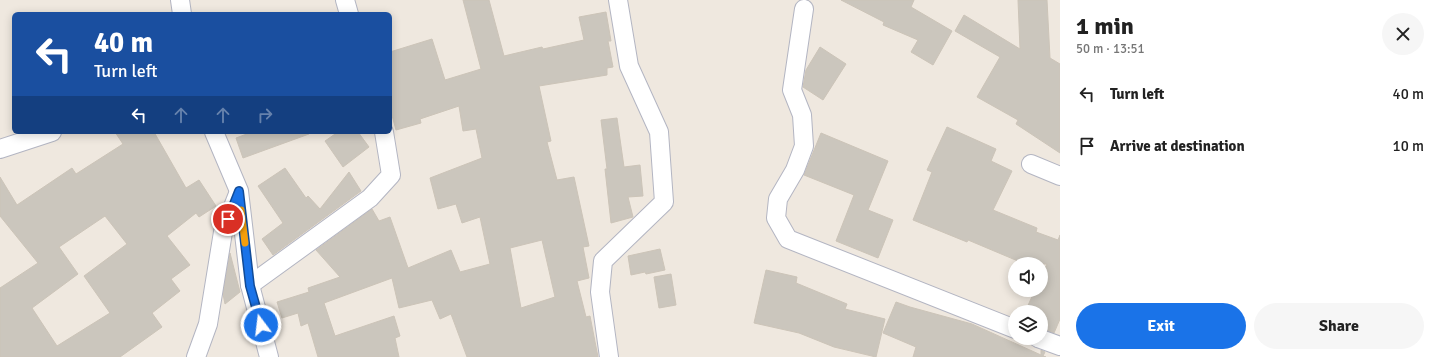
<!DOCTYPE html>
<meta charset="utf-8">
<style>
:root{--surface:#fff;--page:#f6f6f6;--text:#222;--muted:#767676;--accent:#1a73e8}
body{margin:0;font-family:Signika,sans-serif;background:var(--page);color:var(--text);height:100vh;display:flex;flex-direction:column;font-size:15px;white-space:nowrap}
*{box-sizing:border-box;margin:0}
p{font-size:13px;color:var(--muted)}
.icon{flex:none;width:22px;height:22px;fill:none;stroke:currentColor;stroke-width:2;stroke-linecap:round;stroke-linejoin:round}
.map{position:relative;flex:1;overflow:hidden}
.details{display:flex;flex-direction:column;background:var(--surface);width:380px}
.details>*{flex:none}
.banner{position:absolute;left:12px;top:12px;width:380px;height:122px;border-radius:6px;box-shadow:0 2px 10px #0003;background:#1a4fa0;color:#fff;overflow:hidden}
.tools{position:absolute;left:1008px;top:257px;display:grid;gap:8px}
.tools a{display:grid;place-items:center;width:40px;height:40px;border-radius:50%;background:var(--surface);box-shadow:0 2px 10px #0003;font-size:20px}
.pin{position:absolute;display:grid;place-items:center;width:34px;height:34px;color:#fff;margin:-17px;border:2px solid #fff;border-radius:50%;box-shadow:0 1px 4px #0007}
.me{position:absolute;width:44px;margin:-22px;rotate:345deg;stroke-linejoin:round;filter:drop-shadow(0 0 3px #0008)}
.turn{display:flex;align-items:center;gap:14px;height:84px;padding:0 16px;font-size:18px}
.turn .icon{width:52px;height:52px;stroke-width:2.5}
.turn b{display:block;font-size:28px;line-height:34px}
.lanes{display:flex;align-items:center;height:38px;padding:0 16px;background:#0003;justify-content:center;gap:20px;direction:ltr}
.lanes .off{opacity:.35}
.round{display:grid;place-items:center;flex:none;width:42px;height:42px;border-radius:21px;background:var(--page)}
.summary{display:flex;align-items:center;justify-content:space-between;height:68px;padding:0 16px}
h1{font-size:24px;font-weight:700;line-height:30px}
.primary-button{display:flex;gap:8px;margin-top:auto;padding:8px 16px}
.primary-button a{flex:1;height:46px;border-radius:24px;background:var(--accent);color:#fff;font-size:16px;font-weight:700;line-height:46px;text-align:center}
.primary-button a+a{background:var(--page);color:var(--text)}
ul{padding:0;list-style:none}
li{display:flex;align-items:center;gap:12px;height:52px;padding:0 16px}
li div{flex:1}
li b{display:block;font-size:15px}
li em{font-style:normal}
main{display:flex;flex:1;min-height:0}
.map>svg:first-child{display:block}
.building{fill:#cbc6bd;stroke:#ccc4b8;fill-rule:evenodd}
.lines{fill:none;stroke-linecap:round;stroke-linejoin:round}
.minor-casing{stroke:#b3b5c2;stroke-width:20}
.minor{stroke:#fff;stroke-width:18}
.route-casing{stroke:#114b97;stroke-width:10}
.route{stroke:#1a73e8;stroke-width:7}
.slow{stroke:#f59e0b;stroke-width:7}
</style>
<main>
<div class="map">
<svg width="1060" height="357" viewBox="0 0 1060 357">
<rect width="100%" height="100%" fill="#efe8df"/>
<g class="building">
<path d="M463,0H489L504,56L542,47L543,49L584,40L579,17L606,12L611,41H608L613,67L607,68V75L539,86L551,141L547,142L557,180L574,177L589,246L583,247L589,278L577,281L586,317L590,316L598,357H467L451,314L440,319L432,300L399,308L392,278L324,303L335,336L394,316L400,336L395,338L399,357H318L308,323L301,326L298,313L282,318L277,302L309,292L308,288L340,277L316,250L372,209L379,221L390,217L408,268L451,250L460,272L490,264L480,217L462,223L456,204L438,209L430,178L482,158L476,129L463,131L459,106L420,119L421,123L396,130L390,108V52L432,39L445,80L481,69ZM542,240L555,297L521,308L510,248Z"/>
<polygon points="841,0 914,0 911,7 952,31 933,65 911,52 918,40 883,25 884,22"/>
<polygon points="1018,0 1047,0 1050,58 1060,64 1060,153 1016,124 1018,120 977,97 1000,57 955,31 964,15 1020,49"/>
<polygon points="820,47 846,64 823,100 803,87 806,70"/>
<polygon points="617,118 624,167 640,165 643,196 628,197 633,217 611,223 605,169 607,169 601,120"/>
<polygon points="947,127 996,149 991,161 1012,171 993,210 1037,228 1036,232 1058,240 1060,235 1060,319 1054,333 1041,328 1041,312 1025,312 1035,290 1041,290 1041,276 1047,264 1025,264 968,240 967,242 913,220 932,172 927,170"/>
<path d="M115,132H154L186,188L199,180L216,206L199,217L196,213L167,236L190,265L171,279L180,291L152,313L162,327L120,357H0V288L38,263L0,216V177L17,205L72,168L76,174L123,144ZM105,216L127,244L84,276L110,313L57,346L32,308L78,274L59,247Z"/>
<polygon points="252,132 309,132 309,134 243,158 236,138"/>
<polygon points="338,132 358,132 369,147 343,167 325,141"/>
<polygon points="821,133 888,161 868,210 893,220 878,258 836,241 854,195 804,175"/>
<polygon points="285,168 306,198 308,196 320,209 349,172 361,191 273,255 262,239 283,223 258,186"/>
<polygon points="660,249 665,270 646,274 645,272 631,275 628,256"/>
<polygon points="230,253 240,292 225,304 223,294"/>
<polygon points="766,270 797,277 796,283 847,304 845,309 885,319 876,357 834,347 799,333 754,323"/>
<polygon points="671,274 676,305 659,308 654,277"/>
<polygon points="896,302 910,307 972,324 1041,355 1041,350 1045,352 1043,356 1046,357 913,357 916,347 883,333"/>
</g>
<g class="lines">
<defs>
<g id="minor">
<polyline points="180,0 182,14"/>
<polyline points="345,0 349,14"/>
<polyline points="804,9 792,90 802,115 804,146 795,170 778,199 776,218 788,239 1015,329"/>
<polyline points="214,132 239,191 250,285 269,357"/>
<polyline points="0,149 52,132"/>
<polyline points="1031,164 1060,176"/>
<polyline points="250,285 370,198 391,175 384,132"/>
<polyline points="1038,338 1060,346"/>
<polyline points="196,357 208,324 223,232 238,194"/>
<polyline points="609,357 600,292 603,261 664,202 659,132 629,66 618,0"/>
</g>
</defs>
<use href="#minor" class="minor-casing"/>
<use href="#minor" class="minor"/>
</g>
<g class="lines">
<defs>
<polyline id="route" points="228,219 239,191 250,286 261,325"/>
</defs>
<use href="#route" class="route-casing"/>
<use href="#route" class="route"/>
<polyline class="slow" points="241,210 245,243"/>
</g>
</svg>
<div class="tools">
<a><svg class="icon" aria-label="sound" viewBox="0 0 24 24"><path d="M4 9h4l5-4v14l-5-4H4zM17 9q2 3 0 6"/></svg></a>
<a><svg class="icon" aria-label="layers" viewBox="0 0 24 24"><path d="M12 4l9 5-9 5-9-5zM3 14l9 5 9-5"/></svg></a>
</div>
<div class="pin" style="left:228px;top:219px;background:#d93025"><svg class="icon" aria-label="arrive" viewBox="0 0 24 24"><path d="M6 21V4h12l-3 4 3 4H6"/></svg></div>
<svg class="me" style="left:261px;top:325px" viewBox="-20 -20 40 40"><circle r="17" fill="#1a73e8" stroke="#fff" stroke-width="3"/><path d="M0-11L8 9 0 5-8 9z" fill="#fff"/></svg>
<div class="banner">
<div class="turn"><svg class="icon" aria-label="left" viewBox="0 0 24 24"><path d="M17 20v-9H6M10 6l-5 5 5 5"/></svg><div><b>40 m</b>Turn left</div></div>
<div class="lanes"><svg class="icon" aria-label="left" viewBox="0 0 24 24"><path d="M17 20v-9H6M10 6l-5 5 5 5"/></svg><svg class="icon off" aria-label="ahead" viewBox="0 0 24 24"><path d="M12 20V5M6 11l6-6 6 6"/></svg><svg class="icon off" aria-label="ahead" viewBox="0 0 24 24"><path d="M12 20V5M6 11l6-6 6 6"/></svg><svg class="icon off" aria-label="right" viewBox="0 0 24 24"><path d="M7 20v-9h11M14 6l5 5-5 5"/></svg></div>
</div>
</div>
<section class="details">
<div class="summary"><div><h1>1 min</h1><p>50 m · 13:51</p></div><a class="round"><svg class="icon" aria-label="close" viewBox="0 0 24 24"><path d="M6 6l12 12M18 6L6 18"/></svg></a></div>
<ul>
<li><svg class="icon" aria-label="left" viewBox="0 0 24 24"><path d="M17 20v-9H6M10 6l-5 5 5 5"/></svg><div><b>Turn left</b></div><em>40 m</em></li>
<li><svg class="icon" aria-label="arrive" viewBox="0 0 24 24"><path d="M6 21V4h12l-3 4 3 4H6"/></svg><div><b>Arrive at destination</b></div><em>10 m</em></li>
</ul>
<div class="primary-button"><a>Exit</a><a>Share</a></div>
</section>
</main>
